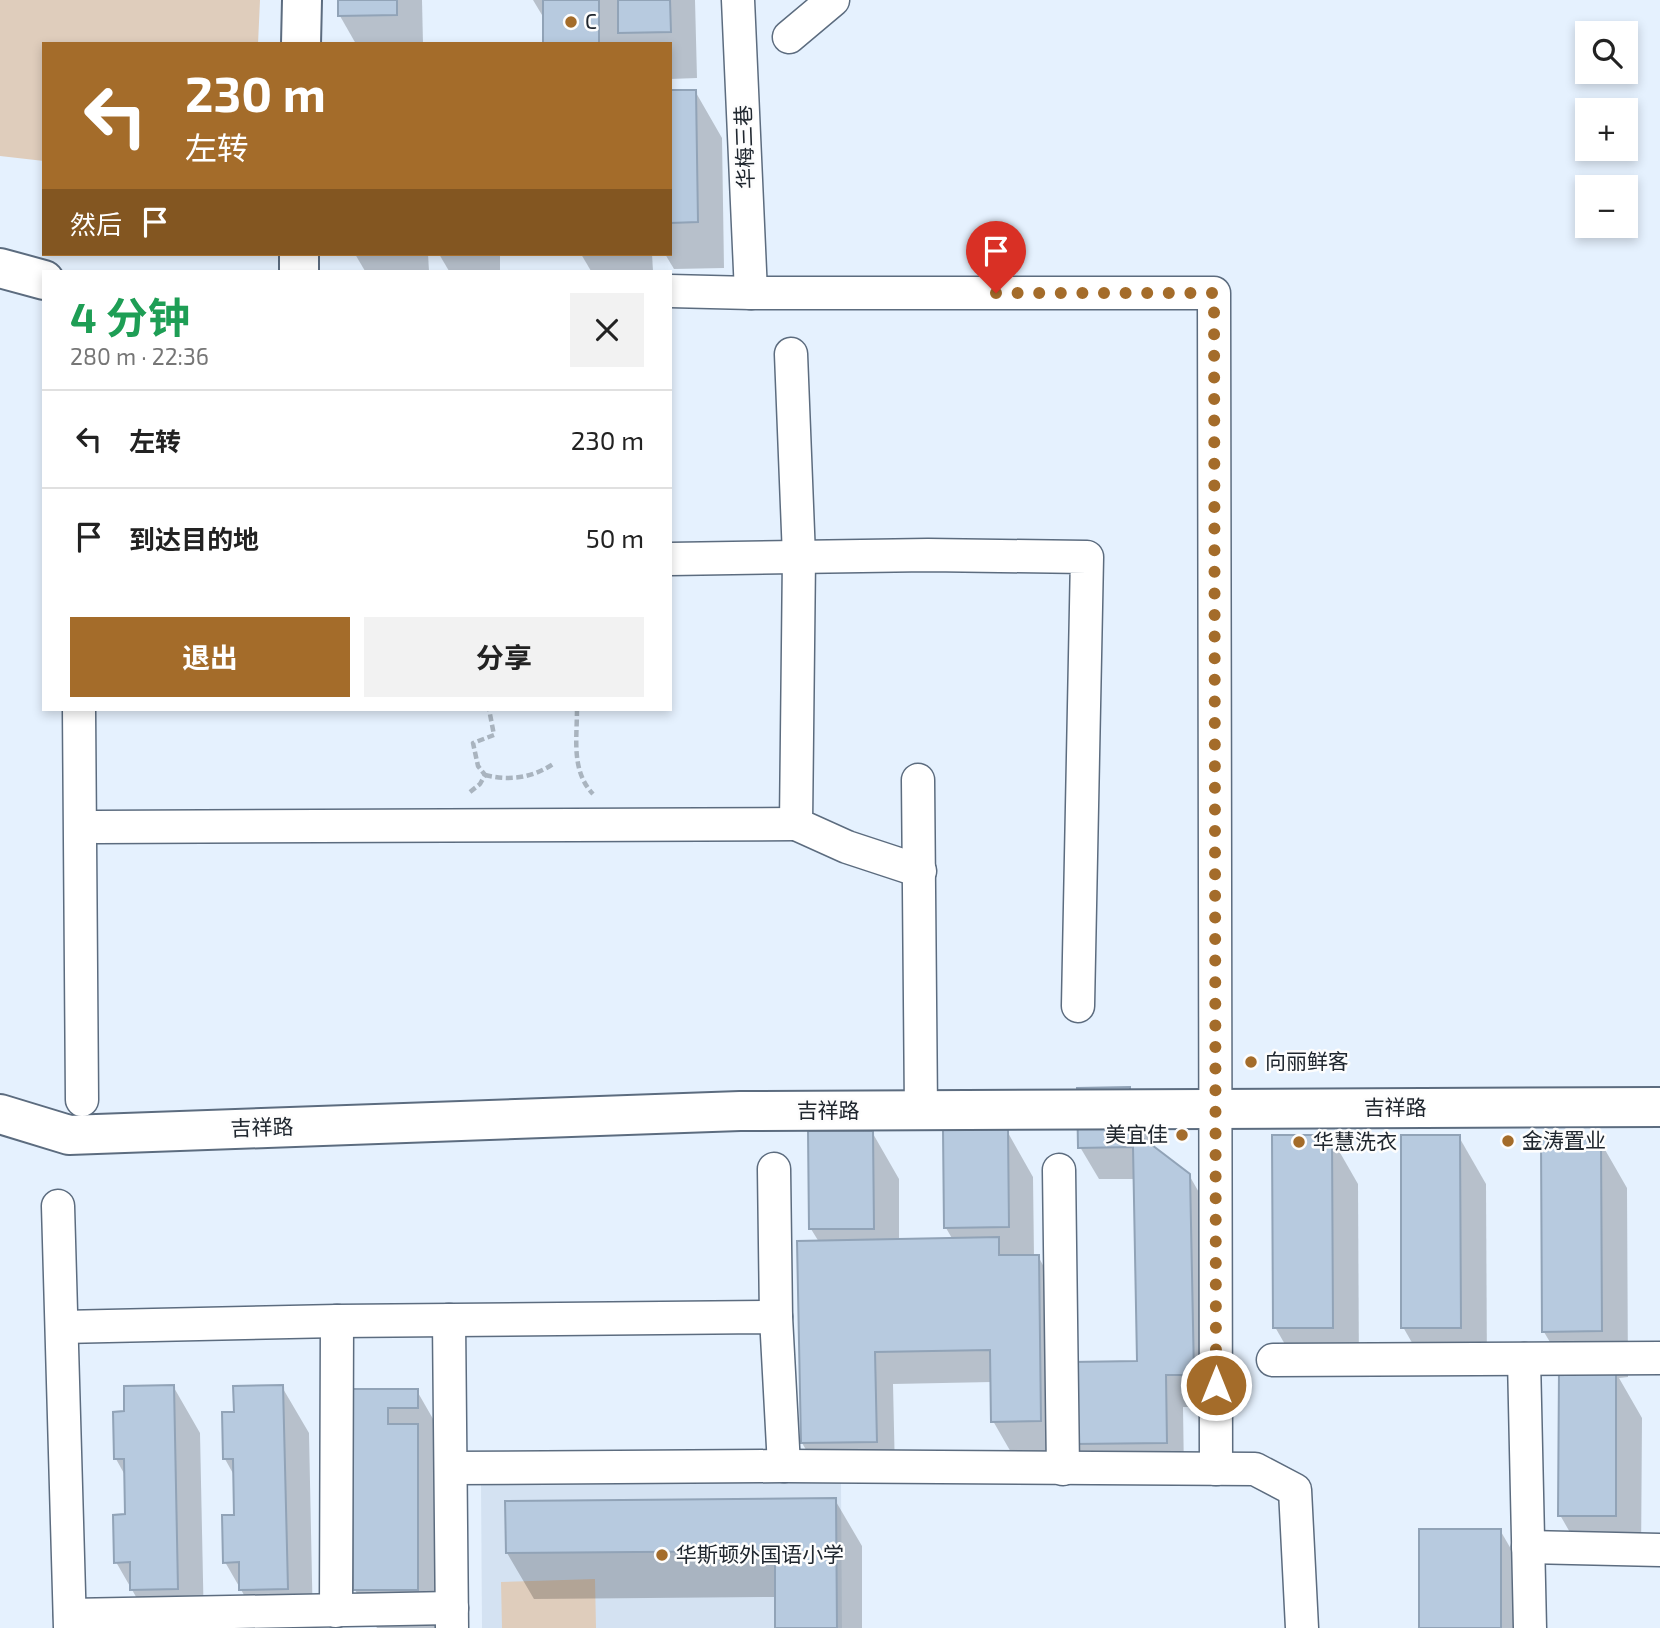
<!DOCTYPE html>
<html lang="zh">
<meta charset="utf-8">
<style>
:root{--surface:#fff;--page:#f2f2f2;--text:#222;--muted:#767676;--line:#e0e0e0;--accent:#a46c2a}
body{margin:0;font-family:"Exo 2","Noto Sans SC",sans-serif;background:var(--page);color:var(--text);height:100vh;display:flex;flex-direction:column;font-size:26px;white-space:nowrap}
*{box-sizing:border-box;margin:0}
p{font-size:23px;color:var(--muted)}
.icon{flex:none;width:38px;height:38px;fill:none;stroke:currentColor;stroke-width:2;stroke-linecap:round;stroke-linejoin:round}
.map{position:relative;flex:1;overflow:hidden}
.sheet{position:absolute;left:42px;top:270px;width:630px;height:441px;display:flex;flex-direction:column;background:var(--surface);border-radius:0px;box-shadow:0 4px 10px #0003}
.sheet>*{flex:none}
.guide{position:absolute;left:42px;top:42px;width:630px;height:214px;border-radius:0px;box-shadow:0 4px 10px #0003;background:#a46c2a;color:#fff;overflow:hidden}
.buttons{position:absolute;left:1575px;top:21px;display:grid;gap:14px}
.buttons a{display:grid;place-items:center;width:63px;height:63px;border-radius:0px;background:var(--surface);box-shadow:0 4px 10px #0003;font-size:35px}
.pin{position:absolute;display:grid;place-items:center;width:60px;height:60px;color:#fff;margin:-72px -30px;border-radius:50% 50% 50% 0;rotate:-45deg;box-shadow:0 0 7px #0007}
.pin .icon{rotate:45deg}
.me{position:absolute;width:77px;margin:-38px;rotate:0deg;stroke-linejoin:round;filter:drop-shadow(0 0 5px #0008)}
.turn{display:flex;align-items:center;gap:24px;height:147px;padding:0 28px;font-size:32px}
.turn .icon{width:91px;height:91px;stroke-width:2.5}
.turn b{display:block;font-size:49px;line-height:60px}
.then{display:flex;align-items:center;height:66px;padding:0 28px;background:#0003;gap:14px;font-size:26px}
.round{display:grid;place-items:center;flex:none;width:74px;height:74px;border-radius:0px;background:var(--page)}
.head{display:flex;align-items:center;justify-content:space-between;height:119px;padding:0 28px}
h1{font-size:42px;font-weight:700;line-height:52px;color:#1e9e55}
.cta{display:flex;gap:14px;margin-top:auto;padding:14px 28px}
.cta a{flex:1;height:80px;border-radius:0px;background:var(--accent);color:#fff;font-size:28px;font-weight:700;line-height:80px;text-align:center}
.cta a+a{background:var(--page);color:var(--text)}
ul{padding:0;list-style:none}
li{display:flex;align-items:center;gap:21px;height:98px;padding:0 28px;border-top:2px solid var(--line)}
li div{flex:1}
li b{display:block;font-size:26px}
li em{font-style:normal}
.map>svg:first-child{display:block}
.built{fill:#d4e2f2}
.green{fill:#dfcdbc}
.shadow{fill:#0003}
.building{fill:#b7cadf;stroke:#91a3b7;stroke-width:2}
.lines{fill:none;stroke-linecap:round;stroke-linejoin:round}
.street-casing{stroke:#5c6c7f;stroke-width:35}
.secondary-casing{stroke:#5c6c7f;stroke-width:42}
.path{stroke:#a9b4bf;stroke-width:4.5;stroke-dasharray:7 3.5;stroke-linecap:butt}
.street{stroke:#fff;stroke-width:32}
.secondary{stroke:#fff;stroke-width:38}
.route{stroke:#a46c2a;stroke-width:12;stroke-dasharray:0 21.6}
.poi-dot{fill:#a46c2a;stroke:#fdfdfd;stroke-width:2.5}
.labels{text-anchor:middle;stroke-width:5;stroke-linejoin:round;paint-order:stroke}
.poi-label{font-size:21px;fill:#20272f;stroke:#fdfdfd;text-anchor:start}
.street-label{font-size:21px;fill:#20272f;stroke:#fdfdfd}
</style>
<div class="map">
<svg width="1660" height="1628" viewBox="0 0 1660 1628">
<rect width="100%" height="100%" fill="#e5f1fe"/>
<polygon class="built" points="841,1481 842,1628 482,1628 481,1483"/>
<g class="green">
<polygon points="0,0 260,0 258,44 44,44 44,161 0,156"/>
<polygon points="595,1579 596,1628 502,1628 501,1582"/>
</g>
<g class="shadow">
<polygon points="340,0 422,0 423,44 356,44 340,16"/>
<polygon points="533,0 695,0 697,78 670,79 670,44 626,44 625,42 625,44 545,44 545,20"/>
<polygon points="695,91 722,138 724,268 674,269 665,254 670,254 670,92"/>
<polygon points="355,254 428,254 429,271 365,271"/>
<polygon points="439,254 500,254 500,271 449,271"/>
<polygon points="581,254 652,254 653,271 591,271"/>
<polygon points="1129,1089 1148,1121 1149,1144 1189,1175 1208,1208 1211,1407 1183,1407 1184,1475 1094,1476 1075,1444 1139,1363 1135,1179 1099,1179 1080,1147"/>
<polygon points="1007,1131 1033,1177 1034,1257 1038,1256 1056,1289 1059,1453 1012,1454 993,1421 992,1382 893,1384 895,1473 821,1475 802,1443 819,1242 811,1229 872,1132 899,1179 899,1241 953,1240 946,1228"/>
<polygon points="1331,1137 1358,1184 1359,1374 1302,1374 1275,1327"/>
<polygon points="1459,1137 1486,1184 1487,1374 1430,1374 1403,1327"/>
<polygon points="1600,1141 1627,1188 1628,1377 1619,1378 1642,1418 1641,1562 1587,1562 1560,1515 1567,1371 1544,1332"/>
<polygon points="173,1386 200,1433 204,1628 154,1628 116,1562 127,1516 126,1477 116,1459 126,1413"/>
<polygon points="282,1387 309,1433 313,1628 263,1628 225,1562 236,1516 235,1477 225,1459 236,1413"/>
<polygon points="355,1391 417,1391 444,1438 444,1454 434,1454 444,1472 444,1628 377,1628 355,1590"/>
<polygon points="835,1500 862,1546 862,1628 777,1628 777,1597 534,1599 507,1553"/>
<polygon points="1500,1530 1519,1563 1519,1628 1421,1628"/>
</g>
<g class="building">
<polygon points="338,0 397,0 397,15 338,16"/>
<rect x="543" y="0" width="56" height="44"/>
<polygon points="618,0 670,0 671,32 618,33"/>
<polygon points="670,90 696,90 698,222 670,223"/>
<polygon points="1130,1087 1131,1129 1190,1174 1194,1375 1166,1375 1167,1443 1074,1444 1072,1362 1137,1361 1133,1147 1078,1148 1077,1088"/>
<polygon points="1008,1129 1009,1227 944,1228 943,1130"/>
<polygon points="808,1131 873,1131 874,1229 809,1229"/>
<polygon points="1272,1135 1332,1135 1333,1328 1273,1328"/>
<polygon points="1401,1135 1460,1135 1461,1328 1401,1328"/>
<polygon points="1601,1139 1602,1331 1542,1332 1541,1140"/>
<polygon points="999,1237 999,1255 1039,1255 1041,1421 991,1422 990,1350 875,1352 877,1442 801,1443 797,1241"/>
<polygon points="1559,1370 1616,1370 1616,1516 1558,1516"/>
<polygon points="174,1385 178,1589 130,1590 130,1562 114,1563 113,1515 125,1514 124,1459 114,1459 113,1412 124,1411 124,1386"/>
<polygon points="283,1385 288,1589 239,1590 239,1562 223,1563 222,1515 234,1515 233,1459 223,1459 222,1412 234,1412 233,1386"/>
<polygon points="353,1389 418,1389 418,1408 388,1408 388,1424 418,1424 418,1590 353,1590"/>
<polygon points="836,1498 837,1628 775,1628 775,1551 506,1553 505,1501"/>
<rect x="1419" y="1529" width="82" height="99"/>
</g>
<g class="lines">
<defs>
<g id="street">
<polyline points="738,0 751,293"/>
<polyline points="789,37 833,0"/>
<polyline points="670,291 751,293 1214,293 1216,1469"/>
<polyline points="791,354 799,557 796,824 847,847 920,871"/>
<polyline points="670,559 928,555 1087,557 1078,1006"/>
<polyline points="79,709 82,1100"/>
<polyline points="918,780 921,1110"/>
<polyline points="97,827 796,824"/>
<polyline points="774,1169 776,1317"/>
<polyline points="1059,1170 1063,1469"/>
<polyline points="58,1206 70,1628"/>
<polyline points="449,1320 452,1628"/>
<polyline points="62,1327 337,1321 776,1317 784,1466"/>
<polyline points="1524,1359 1530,1628"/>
<polyline points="1273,1360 1660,1358"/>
<polyline points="451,1468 784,1466 1255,1469 1295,1490 1302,1628"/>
<polyline points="1528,1547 1660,1550"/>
<polyline points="336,1611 337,1321"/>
<polyline points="70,1615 452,1608"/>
</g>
<g id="secondary">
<polyline points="301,44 302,0"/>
<polyline points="0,268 44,280"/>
<polyline points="299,271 299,254"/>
<polyline points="0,1114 69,1135 740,1111 1660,1107"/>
</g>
</defs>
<use href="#street" class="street-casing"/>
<use href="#secondary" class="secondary-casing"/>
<g class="path">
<path d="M577,709C577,739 571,771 593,794"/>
<path d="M485,775C509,781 532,778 553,764"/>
<polyline points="470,792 480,784 485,775 478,766 473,743 494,735 489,709"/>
</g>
<use href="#street" class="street"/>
<use href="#secondary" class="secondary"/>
</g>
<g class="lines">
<polyline class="route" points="996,293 1214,293 1216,1385"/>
</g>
<g class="poi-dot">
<circle cx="571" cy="22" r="7"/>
<circle cx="1251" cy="1062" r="7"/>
<circle cx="1182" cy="1135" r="7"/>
<circle cx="1508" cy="1141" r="7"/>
<circle cx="1299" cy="1142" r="7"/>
<circle cx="662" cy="1555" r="7"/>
</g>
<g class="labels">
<g class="poi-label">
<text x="585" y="29">C</text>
<text x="1265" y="1069">向丽鲜客</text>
<text x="1168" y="1142" text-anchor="end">美宜佳</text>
<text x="1522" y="1148">金涛置业</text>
<text x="1313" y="1149">华慧洗衣</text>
<text x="676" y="1562">华斯顿外国语小学</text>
</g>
<g class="street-label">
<text transform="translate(745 147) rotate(-92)" y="7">华梅三巷</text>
<text x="1395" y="1115">吉祥路</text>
<text x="828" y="1118">吉祥路</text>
<text transform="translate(262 1128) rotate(-2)" y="7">吉祥路</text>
</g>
</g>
</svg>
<div class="buttons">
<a><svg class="icon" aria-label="search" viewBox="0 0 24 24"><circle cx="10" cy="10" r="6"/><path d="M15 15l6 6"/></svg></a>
<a>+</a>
<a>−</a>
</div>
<div class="pin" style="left:996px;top:293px;background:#d93025"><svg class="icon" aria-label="arrive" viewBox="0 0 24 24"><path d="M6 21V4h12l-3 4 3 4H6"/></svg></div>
<svg class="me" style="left:1216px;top:1385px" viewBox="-20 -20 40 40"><circle r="17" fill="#a46c2a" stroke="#fff" stroke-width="3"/><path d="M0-11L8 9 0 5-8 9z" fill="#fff"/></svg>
<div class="guide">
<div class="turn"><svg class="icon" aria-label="left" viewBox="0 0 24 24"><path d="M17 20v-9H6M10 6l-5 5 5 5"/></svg><div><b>230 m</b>左转</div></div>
<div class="then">然后<svg class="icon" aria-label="arrive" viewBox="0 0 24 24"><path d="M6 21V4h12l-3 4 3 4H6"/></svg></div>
</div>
<section class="sheet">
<div class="head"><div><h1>4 分钟</h1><p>280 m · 22:36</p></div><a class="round"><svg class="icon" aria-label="close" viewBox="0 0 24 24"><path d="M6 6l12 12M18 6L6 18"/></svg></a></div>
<ul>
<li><svg class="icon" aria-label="left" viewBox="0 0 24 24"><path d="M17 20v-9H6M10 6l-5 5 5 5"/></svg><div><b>左转</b></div><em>230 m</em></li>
<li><svg class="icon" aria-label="arrive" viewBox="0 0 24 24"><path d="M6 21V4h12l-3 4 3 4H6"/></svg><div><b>到达目的地</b></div><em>50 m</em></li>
</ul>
<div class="cta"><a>退出</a><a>分享</a></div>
</section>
</div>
